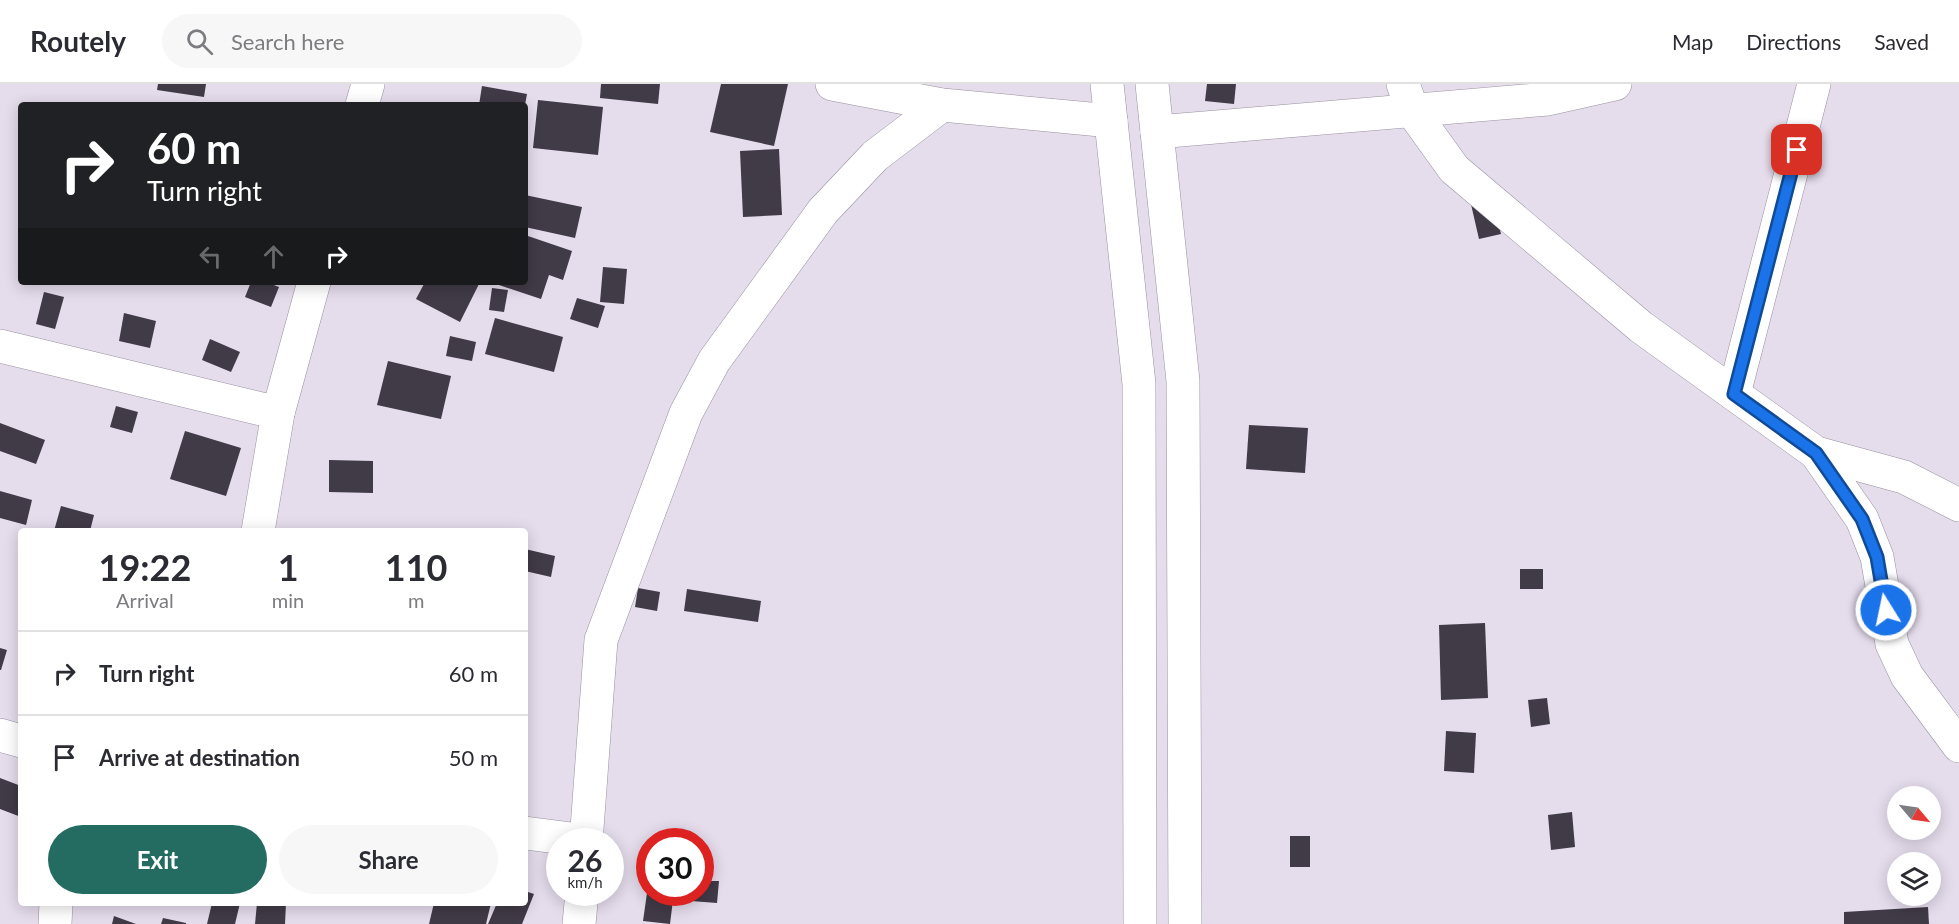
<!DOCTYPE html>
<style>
:root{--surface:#fff;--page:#f7f7f7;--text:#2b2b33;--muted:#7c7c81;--line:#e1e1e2;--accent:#246b61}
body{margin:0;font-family:Lato,sans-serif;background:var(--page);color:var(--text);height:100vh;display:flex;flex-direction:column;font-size:22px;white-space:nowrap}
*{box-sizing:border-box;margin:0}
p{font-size:20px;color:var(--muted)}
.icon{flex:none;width:33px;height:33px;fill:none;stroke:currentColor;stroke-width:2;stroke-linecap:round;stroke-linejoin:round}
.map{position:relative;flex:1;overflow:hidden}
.drawer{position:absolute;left:18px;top:444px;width:510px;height:378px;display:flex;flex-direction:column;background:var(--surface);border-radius:6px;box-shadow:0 3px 15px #0003}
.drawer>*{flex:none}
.top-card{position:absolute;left:18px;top:18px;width:510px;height:183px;border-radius:6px;box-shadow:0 3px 15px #0003;background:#202124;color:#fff;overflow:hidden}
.needle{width:39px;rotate:119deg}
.buttons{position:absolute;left:1887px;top:702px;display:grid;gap:12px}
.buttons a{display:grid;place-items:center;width:54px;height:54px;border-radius:50%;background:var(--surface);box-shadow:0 3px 15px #0003;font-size:30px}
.speed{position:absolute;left:546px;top:744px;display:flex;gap:12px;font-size:30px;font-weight:700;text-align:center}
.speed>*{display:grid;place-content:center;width:78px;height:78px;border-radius:50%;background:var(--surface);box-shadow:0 3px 15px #0003;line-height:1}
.speed small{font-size:15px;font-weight:400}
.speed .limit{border:9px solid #d22;background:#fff;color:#111}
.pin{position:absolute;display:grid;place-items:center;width:51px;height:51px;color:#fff;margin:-26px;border-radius:12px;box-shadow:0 3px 9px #0006}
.me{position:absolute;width:66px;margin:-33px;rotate:350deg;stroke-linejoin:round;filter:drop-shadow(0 0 4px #0008)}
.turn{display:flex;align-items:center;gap:21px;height:126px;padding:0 30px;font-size:27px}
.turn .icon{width:78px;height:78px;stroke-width:2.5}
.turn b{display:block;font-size:42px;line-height:51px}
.lanes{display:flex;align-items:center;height:57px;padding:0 30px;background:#0003;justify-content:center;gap:30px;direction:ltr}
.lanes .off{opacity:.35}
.eta{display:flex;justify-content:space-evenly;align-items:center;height:102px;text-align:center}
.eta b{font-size:36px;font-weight:700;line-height:42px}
.action{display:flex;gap:12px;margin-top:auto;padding:12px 30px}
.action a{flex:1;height:69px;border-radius:36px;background:var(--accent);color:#fff;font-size:24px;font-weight:700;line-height:69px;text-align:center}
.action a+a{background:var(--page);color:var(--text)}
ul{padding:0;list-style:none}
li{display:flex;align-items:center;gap:18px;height:84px;padding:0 30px;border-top:2px solid var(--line)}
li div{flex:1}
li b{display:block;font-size:22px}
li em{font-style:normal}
header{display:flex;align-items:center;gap:36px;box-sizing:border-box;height:84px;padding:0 30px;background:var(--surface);border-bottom:2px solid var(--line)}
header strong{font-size:28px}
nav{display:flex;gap:33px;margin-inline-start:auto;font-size:21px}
.search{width:420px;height:54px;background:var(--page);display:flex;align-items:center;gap:15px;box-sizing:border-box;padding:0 21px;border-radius:33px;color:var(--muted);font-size:22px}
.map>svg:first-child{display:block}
.building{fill:#413a47}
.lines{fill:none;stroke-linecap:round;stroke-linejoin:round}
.minor-casing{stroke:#9991a0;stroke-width:34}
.secondary-casing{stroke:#9991a0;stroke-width:34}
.minor{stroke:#fff;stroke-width:33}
.secondary{stroke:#fff;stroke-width:33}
.route-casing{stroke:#114b97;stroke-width:15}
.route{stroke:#1a73e8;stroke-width:10}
</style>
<header>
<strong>Routely</strong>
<div class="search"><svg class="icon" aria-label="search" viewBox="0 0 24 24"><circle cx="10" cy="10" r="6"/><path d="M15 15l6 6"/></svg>Search here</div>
<nav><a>Map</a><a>Directions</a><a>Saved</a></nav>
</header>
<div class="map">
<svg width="1959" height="840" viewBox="0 0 1959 840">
<rect width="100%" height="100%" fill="#e5dcec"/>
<g class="building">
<polygon points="158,0 206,0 204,13 157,6"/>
<polygon points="601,0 660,0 658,20 600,14"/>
<polygon points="721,0 788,0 774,62 710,48"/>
<polygon points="1207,0 1236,0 1234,20 1205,17"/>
<polygon points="482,2 527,10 525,21 479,21"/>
<polygon points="538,16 603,23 598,71 533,64"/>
<polygon points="779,65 782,131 743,133 740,67"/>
<polygon points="525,111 582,123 575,154 525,143"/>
<polygon points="1491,111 1501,150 1479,155 1470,116"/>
<polygon points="525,151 572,167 563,196 549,191 541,215 496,200 525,198"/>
<polygon points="603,183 627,185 624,220 600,218"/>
<polygon points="251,198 266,198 279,203 271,223 245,213"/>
<polygon points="425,198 480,198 460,238 416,215"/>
<polygon points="492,204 508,206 504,228 489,226"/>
<polygon points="44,208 64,213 55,245 36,240"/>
<polygon points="577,214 605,222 598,244 570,235"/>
<polygon points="124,229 156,237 150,264 119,257"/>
<polygon points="495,234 563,253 554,288 485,270"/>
<polygon points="450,252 476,258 472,277 446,272"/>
<polygon points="210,255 240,268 231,288 202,276"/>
<polygon points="388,277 451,292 441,335 377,321"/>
<polygon points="116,322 138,328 132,349 110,343"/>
<polygon points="0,339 45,356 36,380 0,367"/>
<polygon points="1249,341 1308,344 1305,389 1246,385"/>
<polygon points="185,347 241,364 226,412 170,395"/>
<polygon points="329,376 373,377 373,409 329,408"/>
<polygon points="0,407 32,416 26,441 0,434"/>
<polygon points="61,422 94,431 90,447 54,447"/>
<polygon points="525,465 555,472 551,493 525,487"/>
<rect x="1520" y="485" width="23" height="20"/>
<polygon points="638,504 660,508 657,527 635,523"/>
<polygon points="687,505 761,517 758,538 684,527"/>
<polygon points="1485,539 1488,614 1441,616 1439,541"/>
<polygon points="0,564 7,566 1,586 0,586"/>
<polygon points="1547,614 1550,640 1531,643 1528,616"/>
<polygon points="1446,647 1476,649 1474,689 1444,687"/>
<polygon points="0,694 21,702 21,733 0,725"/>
<polygon points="1572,728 1575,763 1551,766 1548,731"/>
<rect x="1290" y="752" width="20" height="31"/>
<polygon points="700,797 719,797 717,819 691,817 691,808 700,808"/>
<polygon points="648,802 650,808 674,808 670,840 643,837"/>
<polygon points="525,807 534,810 522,840 488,840 497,819 525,819"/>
<polygon points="212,819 240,819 235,840 207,840"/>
<polygon points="257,819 286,819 285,840 255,840"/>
<polygon points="434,819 491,819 486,840 429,840"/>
<polygon points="1928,823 1929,840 1844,840 1844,828"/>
<polygon points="114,832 136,840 112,840"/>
<polygon points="163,834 186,839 186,840 161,840"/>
</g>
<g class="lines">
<defs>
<g id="minor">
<polyline points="832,0 942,21 1111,37"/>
<polyline points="1403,0 1413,28 1454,85 1641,243 1816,369 1904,393 1959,421"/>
<polyline points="362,21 368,0"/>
<polyline points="1157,48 1548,15 1615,0"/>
<polyline points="0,262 278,329"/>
<polyline points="1734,310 1814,0"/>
<polyline points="1816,369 1862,435 1877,473 1892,560 1907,592 1959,662"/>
<polyline points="258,447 278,329 314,198"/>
<polyline points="0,651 21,657"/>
<polyline points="525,749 587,757"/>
<polyline points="586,758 601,556 686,329 714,277 823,127 875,72 942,21"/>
<polyline points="55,840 56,819"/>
<polyline points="579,840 582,808"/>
</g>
<g id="secondary">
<polyline points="1107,0 1139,300 1140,840"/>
<polyline points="1152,0 1183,297 1185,840"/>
</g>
</defs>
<use href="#minor" class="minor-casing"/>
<use href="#secondary" class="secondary-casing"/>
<use href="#minor" class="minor"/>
<use href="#secondary" class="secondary"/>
</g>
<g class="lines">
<defs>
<polyline id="route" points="1797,66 1734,310 1816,369 1862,435 1877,473 1886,526"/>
</defs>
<use href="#route" class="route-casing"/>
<use href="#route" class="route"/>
</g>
</svg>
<div class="buttons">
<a><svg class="needle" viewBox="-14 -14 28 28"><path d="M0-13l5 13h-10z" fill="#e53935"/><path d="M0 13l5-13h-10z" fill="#7c7c81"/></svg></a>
<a><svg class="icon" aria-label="layers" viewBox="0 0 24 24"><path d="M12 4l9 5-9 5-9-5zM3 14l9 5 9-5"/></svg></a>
</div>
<div class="speed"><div>26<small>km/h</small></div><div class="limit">30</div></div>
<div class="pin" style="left:1797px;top:66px;background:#d93025"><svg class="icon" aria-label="arrive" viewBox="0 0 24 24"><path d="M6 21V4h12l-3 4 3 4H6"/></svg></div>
<svg class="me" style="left:1886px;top:526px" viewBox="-20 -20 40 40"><circle r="17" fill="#1a73e8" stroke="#fff" stroke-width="3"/><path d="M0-11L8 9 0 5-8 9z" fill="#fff"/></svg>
<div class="top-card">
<div class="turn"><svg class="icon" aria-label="right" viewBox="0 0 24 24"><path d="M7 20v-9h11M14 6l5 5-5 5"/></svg><div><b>60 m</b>Turn right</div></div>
<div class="lanes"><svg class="icon off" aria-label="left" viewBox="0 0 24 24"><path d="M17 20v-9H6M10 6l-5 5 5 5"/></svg><svg class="icon off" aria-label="ahead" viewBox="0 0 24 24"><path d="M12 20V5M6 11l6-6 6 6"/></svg><svg class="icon" aria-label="right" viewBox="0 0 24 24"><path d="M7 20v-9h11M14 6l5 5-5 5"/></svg></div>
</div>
<section class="drawer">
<div class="eta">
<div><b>19:22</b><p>Arrival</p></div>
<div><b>1</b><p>min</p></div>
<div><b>110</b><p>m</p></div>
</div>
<ul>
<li><svg class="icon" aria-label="right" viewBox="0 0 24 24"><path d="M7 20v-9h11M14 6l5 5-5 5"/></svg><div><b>Turn right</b></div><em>60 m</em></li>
<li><svg class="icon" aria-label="arrive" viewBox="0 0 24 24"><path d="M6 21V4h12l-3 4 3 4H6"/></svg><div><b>Arrive at destination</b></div><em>50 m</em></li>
</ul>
<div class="action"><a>Exit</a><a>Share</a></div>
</section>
</div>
